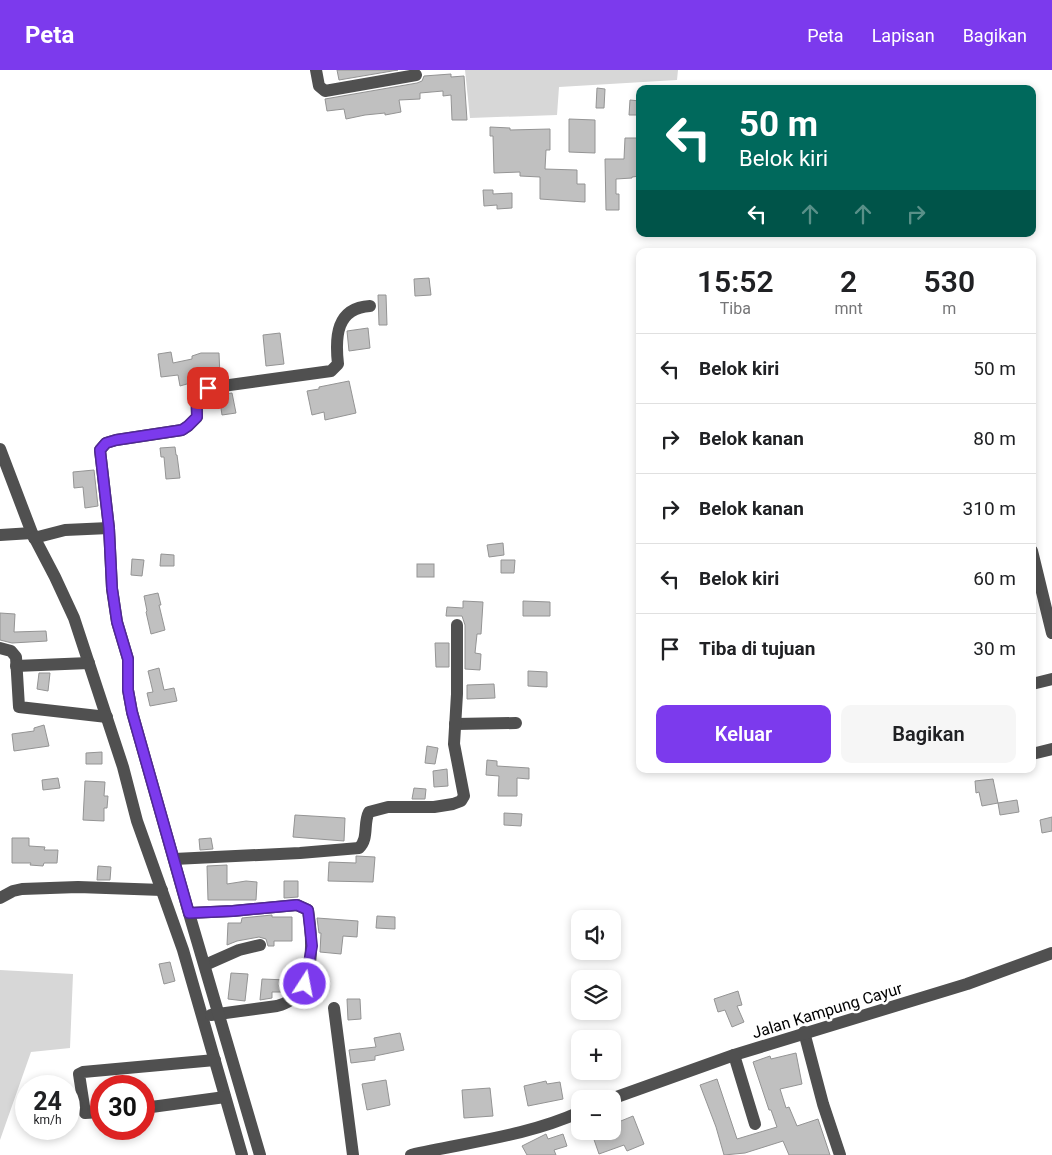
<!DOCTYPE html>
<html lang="id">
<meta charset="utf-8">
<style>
:root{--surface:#fff;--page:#f6f6f6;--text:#202124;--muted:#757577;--line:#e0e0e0;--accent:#7c3aed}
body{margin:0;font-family:Roboto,sans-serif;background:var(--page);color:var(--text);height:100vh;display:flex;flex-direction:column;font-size:19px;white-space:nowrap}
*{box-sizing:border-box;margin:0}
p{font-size:16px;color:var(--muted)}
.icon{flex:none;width:28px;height:28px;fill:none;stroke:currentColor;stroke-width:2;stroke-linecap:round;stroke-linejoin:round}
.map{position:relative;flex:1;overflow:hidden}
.drawer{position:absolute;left:636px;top:178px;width:400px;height:525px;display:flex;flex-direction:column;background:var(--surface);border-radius:10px;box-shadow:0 2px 8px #0003}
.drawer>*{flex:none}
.banner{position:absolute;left:636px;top:15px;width:400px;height:152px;border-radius:10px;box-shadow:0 2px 8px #0003;background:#00695c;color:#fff;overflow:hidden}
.fabs{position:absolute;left:571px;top:840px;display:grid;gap:10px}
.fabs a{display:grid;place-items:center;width:50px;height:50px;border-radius:10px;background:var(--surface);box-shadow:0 2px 8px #0003;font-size:25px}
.speed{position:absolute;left:15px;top:1005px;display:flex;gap:10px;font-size:25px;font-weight:700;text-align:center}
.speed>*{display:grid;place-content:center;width:65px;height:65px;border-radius:50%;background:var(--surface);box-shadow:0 2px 8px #0003;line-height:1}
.speed small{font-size:12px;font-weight:400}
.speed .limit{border:8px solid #d22;background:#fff;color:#111}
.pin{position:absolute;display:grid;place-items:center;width:42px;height:42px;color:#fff;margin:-21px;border-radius:10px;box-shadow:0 2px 8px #0006}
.me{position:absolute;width:55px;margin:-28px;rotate:11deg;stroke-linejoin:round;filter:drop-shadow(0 0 4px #0008)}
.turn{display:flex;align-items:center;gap:18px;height:105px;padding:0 20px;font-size:22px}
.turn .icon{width:65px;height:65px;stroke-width:2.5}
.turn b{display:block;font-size:35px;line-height:42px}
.lanes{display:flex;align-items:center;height:48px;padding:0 20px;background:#0003;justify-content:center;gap:25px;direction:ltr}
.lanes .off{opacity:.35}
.eta{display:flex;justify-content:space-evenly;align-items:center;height:85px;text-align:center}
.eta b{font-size:30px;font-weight:600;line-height:35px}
.action{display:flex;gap:10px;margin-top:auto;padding:10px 20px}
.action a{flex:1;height:58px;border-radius:10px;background:var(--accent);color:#fff;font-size:20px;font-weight:600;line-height:58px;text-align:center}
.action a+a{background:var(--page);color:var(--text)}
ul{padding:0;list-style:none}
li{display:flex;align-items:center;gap:15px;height:70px;padding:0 20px;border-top:1px solid var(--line)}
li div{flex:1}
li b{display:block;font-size:19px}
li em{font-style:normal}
header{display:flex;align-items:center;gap:30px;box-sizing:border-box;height:70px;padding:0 25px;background:var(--accent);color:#fff}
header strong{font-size:24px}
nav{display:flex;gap:28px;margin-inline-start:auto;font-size:18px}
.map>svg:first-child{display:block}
.green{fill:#d7d7d7}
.building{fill:#c0c0c0;stroke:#949494}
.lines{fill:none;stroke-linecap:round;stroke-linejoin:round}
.minor{stroke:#505050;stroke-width:12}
.route-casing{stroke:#51269a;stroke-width:12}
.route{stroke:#7c3aed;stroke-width:9}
.labels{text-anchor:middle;stroke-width:5;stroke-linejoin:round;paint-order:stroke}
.street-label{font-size:16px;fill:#000;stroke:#fff}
</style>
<header>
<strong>Peta</strong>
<nav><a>Peta</a><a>Lapisan</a><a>Bagikan</a></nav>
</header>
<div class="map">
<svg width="1052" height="1085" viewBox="0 0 1052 1085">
<rect width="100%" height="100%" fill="#fff"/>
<g class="green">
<polygon points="465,0 678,0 677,10 559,17 557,45 470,48"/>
<polygon points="0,900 73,904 70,978 31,982 0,1070"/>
</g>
<g class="building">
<polygon points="337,0 398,0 339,10"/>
<polygon points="451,4 451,7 464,6 467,50 452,50 451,25 443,26 443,21 420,23 420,29 399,30 401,42 385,45 385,43 365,45 346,49 344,39 327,41 325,29 417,13 422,11 424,6"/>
<polygon points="597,18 605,19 604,38 596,38"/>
<polygon points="630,30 640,31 640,45 629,45"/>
<polygon points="569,49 595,50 595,83 569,82"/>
<polygon points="490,57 510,58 510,60 550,59 550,80 546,80 545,99 577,100 577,114 585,114 585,132 540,129 540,107 520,106 520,102 494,103 493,66 490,66"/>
<polygon points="625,68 640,68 640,106 632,107 632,108 616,109 616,124 619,124 619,140 606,140 605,89 624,89"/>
<polygon points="483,120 493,120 493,124 512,123 512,138 497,139 497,135 484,136"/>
<polygon points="429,208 431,225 415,226 414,209"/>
<polygon points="378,225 386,225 387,255 379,255"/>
<polygon points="368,258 370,278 349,281 347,261"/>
<polygon points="280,263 284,294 266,296 263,265"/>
<polygon points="171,282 173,293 192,289 192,286 201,283 219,283 220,307 211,307 180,316 178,305 161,307 158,284"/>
<polygon points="349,311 356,343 325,350 324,342 312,345 307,321 319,319 319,317"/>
<polygon points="232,323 236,343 222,345 219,325"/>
<polygon points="175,377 176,385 177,385 180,408 166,409 164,387 161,387 160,378"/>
<polygon points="94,400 98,436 85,438 83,417 74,418 73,402"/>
<polygon points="503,473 504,485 489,487 487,475"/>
<polygon points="161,484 174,485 174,496 160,496"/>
<polygon points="132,489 144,490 142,506 131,505"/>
<polygon points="501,490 515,490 514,503 501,503"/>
<rect x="417" y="494" width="17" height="13"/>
<polygon points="158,523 161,535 159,535 165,560 151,564 146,542 147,541 144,526"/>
<polygon points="463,531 483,532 481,564 477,564 475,583 481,584 480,600 465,599 465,555 462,546 446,546 447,537 463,538"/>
<polygon points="523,531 550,532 550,546 523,546"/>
<polygon points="0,543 15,544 14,562 46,561 47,571 12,573 0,570"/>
<polygon points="435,573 449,573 449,597 436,597"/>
<polygon points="159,598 164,620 174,618 177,631 150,636 147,623 153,622 148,601"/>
<polygon points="528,601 547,602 547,617 528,616"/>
<polygon points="39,603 50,603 48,621 37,619"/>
<polygon points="494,614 495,628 467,629 467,615"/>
<polygon points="44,655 49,676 14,681 12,664 34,661 34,658"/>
<polygon points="427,676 438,678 435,694 425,693"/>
<polygon points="102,682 102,694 86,694 86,683"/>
<polygon points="487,690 497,691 497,696 529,698 529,709 517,708 517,726 498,726 499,706 486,705"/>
<polygon points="447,699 448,716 434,717 433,701"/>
<polygon points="58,708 60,718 43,720 42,710"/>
<polygon points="993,709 998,733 982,736 979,722 976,723 975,711"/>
<polygon points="85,711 105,712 104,726 108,726 107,738 104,738 104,751 83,750"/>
<polygon points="414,718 426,719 425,729 412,729"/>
<polygon points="1017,730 1019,742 1000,745 998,733"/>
<polygon points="504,743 522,744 521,756 504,755"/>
<polygon points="295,745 345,748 344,771 293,767"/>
<polygon points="1052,747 1052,761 1042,763 1040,750"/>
<polygon points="12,768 29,768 29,776 45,777 44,780 58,780 57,793 44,793 43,796 30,795 31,793 12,793"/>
<polygon points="211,768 213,779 200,780 199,769"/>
<polygon points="356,786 375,787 373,812 328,811 329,792 356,793"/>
<polygon points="227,795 227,814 246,811 257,812 256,830 208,830 207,796"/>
<polygon points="98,796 111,797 110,810 97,810"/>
<polygon points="284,811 298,811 298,827 284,828"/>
<polygon points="272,845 272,847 292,847 292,871 274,871 274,876 268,876 266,869 259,867 237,871 227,875 228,853 241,853 242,848"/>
<polygon points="377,846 395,847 395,859 376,858"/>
<polygon points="317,848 358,851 357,867 343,866 341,884 320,882 321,863 319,863"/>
<polygon points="170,892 175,911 164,914 159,894"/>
<polygon points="231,903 248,904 245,931 228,929"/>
<polygon points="262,909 287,910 286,922 272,922 272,928 260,930"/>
<polygon points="738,921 742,935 737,936 744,952 732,957 725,940 718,942 714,929"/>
<polygon points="347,929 360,929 361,949 348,950"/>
<polygon points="400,963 404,980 375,986 375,990 351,993 349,980 376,977 374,968"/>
<polygon points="796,983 802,1014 780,1019 786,1038 789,1037 797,1056 818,1049 830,1085 789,1085 783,1071 745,1083 724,1085 716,1057 700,1015 717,1009 737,1069 777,1057 771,1040 769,1040 753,992 770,986 771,989"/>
<polygon points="386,1010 390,1035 367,1040 362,1014"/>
<polygon points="546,1011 547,1014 560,1012 563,1029 528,1036 524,1016"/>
<polygon points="490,1018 493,1046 464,1048 462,1020"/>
<polygon points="633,1046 644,1074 627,1081 624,1075 599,1084 591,1061 619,1061 616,1053"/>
<polygon points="546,1064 548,1069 563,1064 567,1076 554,1080 556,1085 527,1085 522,1076"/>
</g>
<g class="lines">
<g class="minor">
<polyline points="316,0 319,16 325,21 416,5"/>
<polyline points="0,379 32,463 55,507 74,548 123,697 137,751 183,880 242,1085"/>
<polyline points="0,465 32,463"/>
<polyline points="34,468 65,460 109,458"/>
<polyline points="1032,481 1052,563"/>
<polyline points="0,578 11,581 16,587 19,637 107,647"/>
<polyline points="16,596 89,593"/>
<polyline points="1032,614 1052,609"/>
<polyline points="455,654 516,653"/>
<polyline points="1032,684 1052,679"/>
<path d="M174,789L300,783L359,778C369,769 363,753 369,742L388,737H434L453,734L461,731L464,726L454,674L457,624V555"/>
<polyline points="0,828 13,821 22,819 78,817 162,820"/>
<path d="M189,843L233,841L297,835L308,840C313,872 317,926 277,936L211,945"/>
<polyline points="205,895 239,880 260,875"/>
<polyline points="334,938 353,1085"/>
<polyline points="804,962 823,1034 840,1085"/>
<polyline points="734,985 755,1054"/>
<polyline points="611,1029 734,985 967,914 1052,883"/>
<polyline points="144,1038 225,1027"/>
<polyline points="101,1042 85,1043 79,1004 83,1002 215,990"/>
<path d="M260,1085L188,840L132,642L128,620V589L117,552L112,519L109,458L100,380L106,373L116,370L182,360L188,356L197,347C197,331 194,327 208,318L331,301L338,294C335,267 336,238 370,236"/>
<path d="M411,1085C468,1072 527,1066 580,1042"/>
</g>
</g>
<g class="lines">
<defs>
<path id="route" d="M208,318C194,327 197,331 197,347L188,356L182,360L116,370L106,373L100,380L109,458L112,518L117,552L128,589V620L132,642L189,843L233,841L297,835L308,840L312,876L305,914"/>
</defs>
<use href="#route" class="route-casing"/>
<use href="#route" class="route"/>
</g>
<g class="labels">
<g class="street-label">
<text transform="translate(827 940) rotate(-17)" y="6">Jalan Kampung Cayur</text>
</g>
</g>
</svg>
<div class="fabs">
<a><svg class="icon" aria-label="sound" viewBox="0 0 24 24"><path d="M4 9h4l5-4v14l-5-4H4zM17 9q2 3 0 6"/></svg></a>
<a><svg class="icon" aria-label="layers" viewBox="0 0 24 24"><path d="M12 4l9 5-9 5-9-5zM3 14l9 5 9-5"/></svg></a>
<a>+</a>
<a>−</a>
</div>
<div class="speed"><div>24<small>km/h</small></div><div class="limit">30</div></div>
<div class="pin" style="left:208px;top:318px;background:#d93025"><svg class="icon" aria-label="arrive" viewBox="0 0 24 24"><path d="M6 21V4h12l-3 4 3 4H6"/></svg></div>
<svg class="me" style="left:305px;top:914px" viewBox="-20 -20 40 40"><circle r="17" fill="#7c3aed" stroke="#fff" stroke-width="3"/><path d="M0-11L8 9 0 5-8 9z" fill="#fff"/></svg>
<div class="banner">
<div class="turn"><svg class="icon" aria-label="left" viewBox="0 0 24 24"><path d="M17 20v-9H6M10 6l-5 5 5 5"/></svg><div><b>50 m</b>Belok kiri</div></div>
<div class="lanes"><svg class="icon" aria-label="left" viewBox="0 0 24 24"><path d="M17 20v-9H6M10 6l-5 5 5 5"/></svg><svg class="icon off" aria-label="ahead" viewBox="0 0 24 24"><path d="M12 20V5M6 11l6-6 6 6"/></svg><svg class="icon off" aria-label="ahead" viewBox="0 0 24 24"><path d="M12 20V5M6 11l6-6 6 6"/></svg><svg class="icon off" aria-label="right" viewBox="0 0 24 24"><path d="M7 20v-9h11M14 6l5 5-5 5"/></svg></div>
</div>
<section class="drawer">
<div class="eta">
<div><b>15:52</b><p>Tiba</p></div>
<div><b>2</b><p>mnt</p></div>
<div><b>530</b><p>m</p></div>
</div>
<ul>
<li><svg class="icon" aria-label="left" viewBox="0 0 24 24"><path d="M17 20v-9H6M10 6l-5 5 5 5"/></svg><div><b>Belok kiri</b></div><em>50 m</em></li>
<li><svg class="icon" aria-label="right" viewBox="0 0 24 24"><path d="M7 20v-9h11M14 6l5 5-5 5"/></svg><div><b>Belok kanan</b></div><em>80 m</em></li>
<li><svg class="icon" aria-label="right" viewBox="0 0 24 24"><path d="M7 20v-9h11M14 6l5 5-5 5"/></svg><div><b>Belok kanan</b></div><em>310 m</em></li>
<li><svg class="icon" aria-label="left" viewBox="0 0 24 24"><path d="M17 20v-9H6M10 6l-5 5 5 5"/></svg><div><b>Belok kiri</b></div><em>60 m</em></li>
<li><svg class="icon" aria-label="arrive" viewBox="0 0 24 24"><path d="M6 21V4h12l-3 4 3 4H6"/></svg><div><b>Tiba di tujuan</b></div><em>30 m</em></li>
</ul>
<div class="action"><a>Keluar</a><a>Bagikan</a></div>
</section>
</div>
